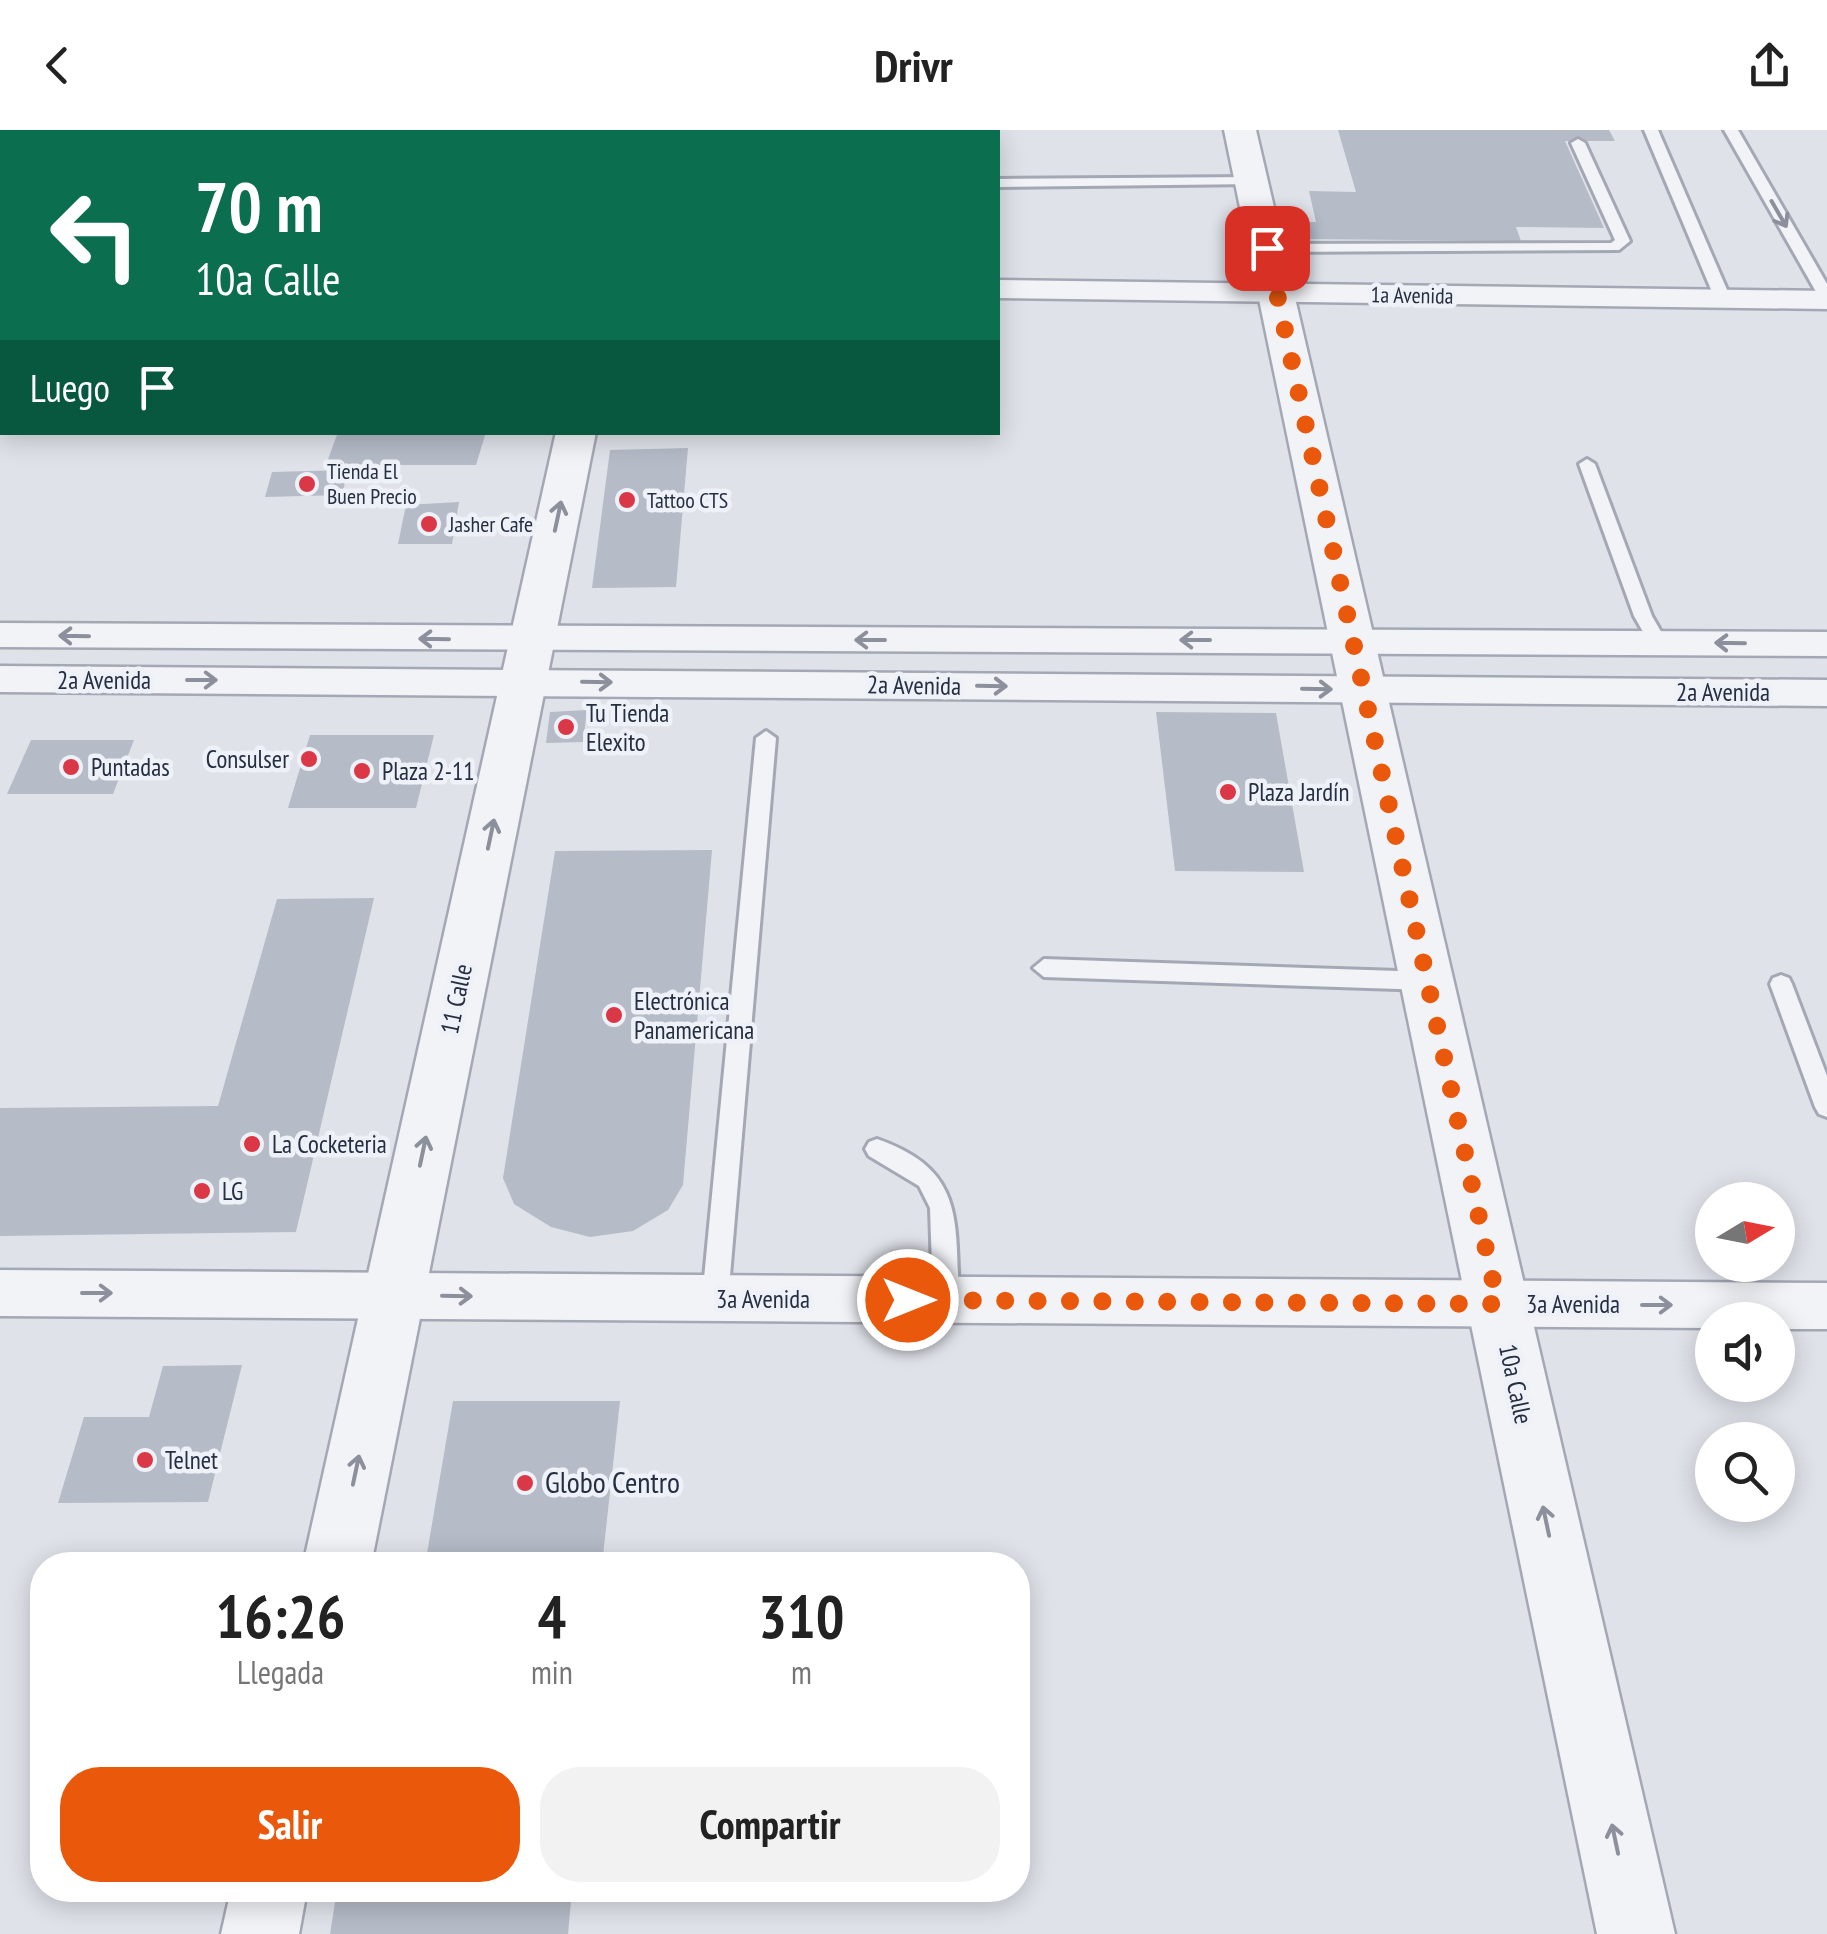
<!DOCTYPE html>
<html lang="es">
<meta charset="utf-8">
<style>
:root{--surface:#fff;--page:#f2f2f2;--text:#222;--muted:#767676;--accent:#ea580c}
body{margin:0;font-family:"PT Sans Narrow",sans-serif;background:var(--page);color:var(--text);height:100vh;display:flex;flex-direction:column;font-size:38px;white-space:nowrap}
*{box-sizing:border-box;margin:0}
p{font-size:32px;color:var(--muted)}
.icon{flex:none;width:55px;height:55px;fill:none;stroke:currentColor;stroke-width:2;stroke-linecap:round;stroke-linejoin:round}
.map{position:relative;flex:1;overflow:hidden}
.side{position:absolute;left:30px;top:1422px;width:1000px;height:350px;display:flex;flex-direction:column;background:var(--surface);border-radius:40px;box-shadow:0 5px 25px #0003}
.side>*{flex:none}
.hud{position:absolute;left:0px;top:0px;width:1000px;height:305px;box-shadow:0 5px 25px #0003;background:#0b6e4f;color:#fff;overflow:hidden}
.needle{width:65px;rotate:80deg}
.fabs{position:absolute;left:1695px;top:1052px;display:grid;gap:20px}
.fabs a{display:grid;place-items:center;width:100px;height:100px;border-radius:50%;background:var(--surface);box-shadow:0 5px 25px #0003;font-size:50px}
.pin{position:absolute;display:grid;place-items:center;width:85px;height:85px;color:#fff;margin:-42px;border-radius:20px;box-shadow:0 5px 15px #0006}
.me{position:absolute;width:110px;margin:-55px;rotate:90deg;stroke-linejoin:round;filter:drop-shadow(0 0 8px #0008)}
.turn{display:flex;align-items:center;gap:35px;height:210px;padding:0 30px;font-size:45px}
.turn .icon{width:130px;height:130px;stroke-width:2.5}
.turn b{display:block;font-size:70px;line-height:85px}
.then{display:flex;align-items:center;height:95px;padding:0 30px;background:#0003;gap:20px;font-size:38px}
.eta{display:flex;justify-content:space-evenly;align-items:center;height:170px;text-align:center}
.eta b{font-size:60px;font-weight:800;line-height:70px}
.action{display:flex;gap:20px;margin-top:auto;padding:20px 30px}
.action a{flex:1;height:115px;border-radius:40px;background:var(--accent);color:#fff;font-size:40px;font-weight:800;line-height:115px;text-align:center}
.action a+a{background:var(--page);color:var(--text)}
header{display:flex;justify-content:space-between;align-items:center;height:130px;padding:0 30px;background:var(--surface);font-size:45px;font-weight:800}
.map>svg:first-child{display:block}
.building{fill:#b5bbc7}
.lines{fill:none;stroke-linecap:round;stroke-linejoin:round}
.service-casing{stroke:#a4a8b4;stroke-width:6}
.minor-casing{stroke:#a4a8b4;stroke-width:5}
.tertiary-casing{stroke:#a4a8b4;stroke-width:5}
.service{fill:#f2f3f7;fill-rule:evenodd}
.minor{fill:#f2f3f7;fill-rule:evenodd}
.tertiary{fill:#f2f3f7;fill-rule:evenodd}
.secondary{stroke:#fff;stroke-width:55}
.oneway{stroke:#8c909c}
.route{stroke:#ea580c;stroke-width:18;stroke-dasharray:0 32.4}
.poi-dot{fill:#da3846;stroke:#eef1f7;stroke-width:4}
.labels{text-anchor:middle;stroke-width:9;stroke-linejoin:round;paint-order:stroke}
.far-street-label{font-size:22px;fill:#262e42;stroke:#eef1f7}
.far-poi-label{font-size:22px;fill:#262e42;stroke:#eef1f7;text-anchor:start}
.street-label{font-size:25px;fill:#262e42;stroke:#eef1f7}
.poi-label{font-size:25px;fill:#262e42;stroke:#eef1f7;text-anchor:start}
.near-poi-label{font-size:30px;fill:#262e42;stroke:#eef1f7;text-anchor:start}
</style>
<header><svg class="icon" aria-label="back" viewBox="0 0 24 24"><path d="M15 5l-7 7 7 7"/></svg>Drivr<svg class="icon" aria-label="share" viewBox="0 0 24 24"><path d="M12 15V3M7 8l5-5 5 5M5 13v7h14v-7"/></svg></header>
<div class="map">
<svg width="1827" height="1804" viewBox="0 0 1827 1804">
<rect width="100%" height="100%" fill="#dfe2e9"/>
<g class="building">
<polygon points="1338,0 1609,0 1615,11 1565,11 1604,98 1516,97 1521,111 1297,109 1292,92 1316,92 1309,61 1356,62"/>
<polygon points="338,302 486,302 476,335 326,335"/>
<polygon points="688,318 676,457 592,458 610,320"/>
<polygon points="348,340 342,365 265,367 272,342"/>
<polygon points="459,372 452,414 398,414 406,375"/>
<polygon points="587,580 583,612 546,613 550,582"/>
<polygon points="1156,582 1276,583 1304,742 1175,741"/>
<polygon points="310,605 434,605 416,678 288,678"/>
<polygon points="31,610 134,610 113,664 7,664"/>
<polygon points="712,720 683,1055 668,1080 633,1101 590,1107 551,1097 514,1074 503,1048 555,721"/>
<polygon points="374,768 296,1102 0,1106 0,978 218,976 277,769"/>
<polygon points="242,1235 208,1372 58,1373 84,1287 149,1287 163,1236"/>
<polygon points="453,1271 620,1271 602,1435 425,1435"/>
<polygon points="337,1760 572,1760 568,1804 330,1804"/>
</g>
<g class="lines">
<defs>
<g id="service">
<polygon points="1644,0 1658,0 1731,169 1728,172 1715,169"/>
<polygon points="1724,0 1738,0 1827,154 1827,172 1819,167"/>
<polygon points="1578,9 1585,13 1630,111 1619,120 1267,122 1260,118 1267,114 1611,113 1615,110 1571,13"/>
<polygon points="1252,47 1257,48 1257,54 998,57 998,49"/>
<rect x="0" y="129" width="2" height="8"/>
<rect x="0" y="255" width="2" height="10"/>
<polygon points="1587,329 1595,334 1652,486 1667,512 1665,516 1651,516 1634,486 1579,334"/>
<polygon points="766,601 776,608 728,1169 724,1177 715,1180 706,1177 702,1169 756,608"/>
<polygon points="1044,829 1428,842 1436,845 1439,851 1436,857 1428,860 1044,847 1033,838"/>
<polygon points="1781,845 1789,848 1792,854 1827,946 1827,987 1819,984 1815,977 1770,854 1773,848"/>
<path d="M877,1009C966,1040 955,1091 959,1170L955,1178L946,1181L937,1178L933,1170L930,1078L919,1056L869,1026L865,1019L869,1012Z"/>
</g>
<g id="minor">
<polygon points="998,150 1827,161 1827,179 998,168"/>
<polygon points="0,493 1827,502 1827,526 0,517"/>
<polygon points="0,536 1827,550 1827,576 0,562"/>
<polygon points="0,1140 1827,1153 1827,1199 1778,1199 1778,1190 1712,1190 1712,1198 0,1186"/>
</g>
<g id="tertiary">
<rect x="624" y="0" width="32" height="2"/>
<polygon points="1224,0 1256,0 1675,1804 1597,1804"/>
<polygon points="556,302 596,302 371,1435 303,1435"/>
<polygon points="231,1760 307,1760 299,1804 221,1804"/>
</g>
</defs>
<use href="#service" class="service-casing"/>
<use href="#minor" class="minor-casing"/>
<use href="#tertiary" class="tertiary-casing"/>
<use href="#service" class="service"/>
<use href="#minor" class="minor"/>
<use href="#tertiary" class="tertiary"/>
<g class="secondary">
<polyline points="35,2 36,0"/>
<polyline points="0,53 2,50"/>
</g>
</g>
<defs><path id="oneway-shaft" d="M-6 0H5M1.5-3L5.5 0L1.5 3" fill="none" stroke-width="1.6" stroke-linecap="round" stroke-linejoin="round" transform="scale(2.5)"/></defs>
<g class="oneway">
<use href="#oneway-shaft" transform="translate(1779 84) rotate(60)"/>
<use href="#oneway-shaft" transform="translate(558 386) rotate(-78)"/>
<use href="#oneway-shaft" transform="translate(74 506) rotate(-179)"/>
<use href="#oneway-shaft" transform="translate(434 509) rotate(-179)"/>
<use href="#oneway-shaft" transform="translate(870 510) rotate(180)"/>
<use href="#oneway-shaft" transform="translate(1195 510) rotate(180)"/>
<use href="#oneway-shaft" transform="translate(1730 513) rotate(-179)"/>
<use href="#oneway-shaft" transform="translate(202 550)"/>
<use href="#oneway-shaft" transform="translate(597 552) rotate(1)"/>
<use href="#oneway-shaft" transform="translate(992 556) rotate(1)"/>
<use href="#oneway-shaft" transform="translate(1317 559) rotate(1)"/>
<use href="#oneway-shaft" transform="translate(491 704) rotate(-78)"/>
<use href="#oneway-shaft" transform="translate(423 1021) rotate(-78)"/>
<use href="#oneway-shaft" transform="translate(97 1163)"/>
<use href="#oneway-shaft" transform="translate(457 1166) rotate(1)"/>
<use href="#oneway-shaft" transform="translate(1657 1175)"/>
<use href="#oneway-shaft" transform="translate(356 1340) rotate(-78)"/>
<use href="#oneway-shaft" transform="translate(1546 1391) rotate(-102)"/>
<use href="#oneway-shaft" transform="translate(1615 1709) rotate(-102)"/>
</g>
<g class="lines">
<polyline class="route" points="908,1170 1498,1174 1267,118"/>
</g>
<g class="poi-dot">
<circle cx="307" cy="354" r="10"/>
<circle cx="627" cy="370" r="10"/>
<circle cx="429" cy="394" r="10"/>
<circle cx="566" cy="597" r="10"/>
<circle cx="309" cy="629" r="10"/>
<circle cx="71" cy="637" r="10"/>
<circle cx="362" cy="641" r="10"/>
<circle cx="1228" cy="662" r="10"/>
<circle cx="614" cy="885" r="10"/>
<circle cx="252" cy="1014" r="10"/>
<circle cx="202" cy="1061" r="10"/>
<circle cx="145" cy="1330" r="10"/>
<circle cx="525" cy="1353" r="10"/>
</g>
<g class="labels">
<g class="far-street-label">
<text transform="translate(1412 165) rotate(1)" y="8">1a Avenida</text>
</g>
<g class="far-poi-label">
<text x="327" y="349">Tienda El<tspan x="327" dy="25">Buen Precio</tspan></text>
<text x="647" y="378">Tattoo CTS</text>
<text x="449" y="402">Jasher Cafe</text>
</g>
<g class="street-label">
<text x="104" y="559">2a Avenida</text>
<text transform="translate(914 555) rotate(1)" y="9">2a Avenida</text>
<text x="1723" y="571">2a Avenida</text>
<text transform="translate(456 869) rotate(-78)" y="9">11 Calle</text>
<text x="763" y="1178">3a Avenida</text>
<text x="1573" y="1183">3a Avenida</text>
<text transform="translate(1516 1254) rotate(78)" y="9">10a Calle</text>
</g>
<g class="poi-label">
<text x="586" y="592">Tu Tienda<tspan x="586" dy="29">Elexito</tspan></text>
<text x="289" y="638" text-anchor="end">Consulser</text>
<text x="91" y="646">Puntadas</text>
<text x="382" y="650">Plaza 2-11</text>
<text x="1248" y="671">Plaza Jardín</text>
<text x="634" y="880">Electrónica<tspan x="634" dy="29">Panamericana</tspan></text>
<text x="272" y="1023">La Cocketeria</text>
<text x="222" y="1070">LG</text>
<text x="165" y="1339">Telnet</text>
</g>
<g class="near-poi-label">
<text x="545" y="1363">Globo Centro</text>
</g>
</g>
</svg>
<div class="fabs">
<a><svg class="needle" viewBox="-14 -14 28 28"><path d="M0-13l5 13h-10z" fill="#e53935"/><path d="M0 13l5-13h-10z" fill="#767676"/></svg></a>
<a><svg class="icon" aria-label="sound" viewBox="0 0 24 24"><path d="M4 9h4l5-4v14l-5-4H4zM17 9q2 3 0 6"/></svg></a>
<a><svg class="icon" aria-label="search" viewBox="0 0 24 24"><circle cx="10" cy="10" r="6"/><path d="M15 15l6 6"/></svg></a>
</div>
<div class="pin" style="left:1267px;top:118px;background:#d93025"><svg class="icon" aria-label="arrive" viewBox="0 0 24 24"><path d="M6 21V4h12l-3 4 3 4H6"/></svg></div>
<svg class="me" style="left:908px;top:1170px" viewBox="-20 -20 40 40"><circle r="17" fill="#ea580c" stroke="#fff" stroke-width="3"/><path d="M0-11L8 9 0 5-8 9z" fill="#fff"/></svg>
<div class="hud">
<div class="turn"><svg class="icon" aria-label="left" viewBox="0 0 24 24"><path d="M17 20v-9H6M10 6l-5 5 5 5"/></svg><div><b>70 m</b>10a Calle</div></div>
<div class="then">Luego<svg class="icon" aria-label="arrive" viewBox="0 0 24 24"><path d="M6 21V4h12l-3 4 3 4H6"/></svg></div>
</div>
<section class="side">
<div class="eta">
<div><b>16:26</b><p>Llegada</p></div>
<div><b>4</b><p>min</p></div>
<div><b>310</b><p>m</p></div>
</div>
<div class="action"><a>Salir</a><a>Compartir</a></div>
</section>
</div>
